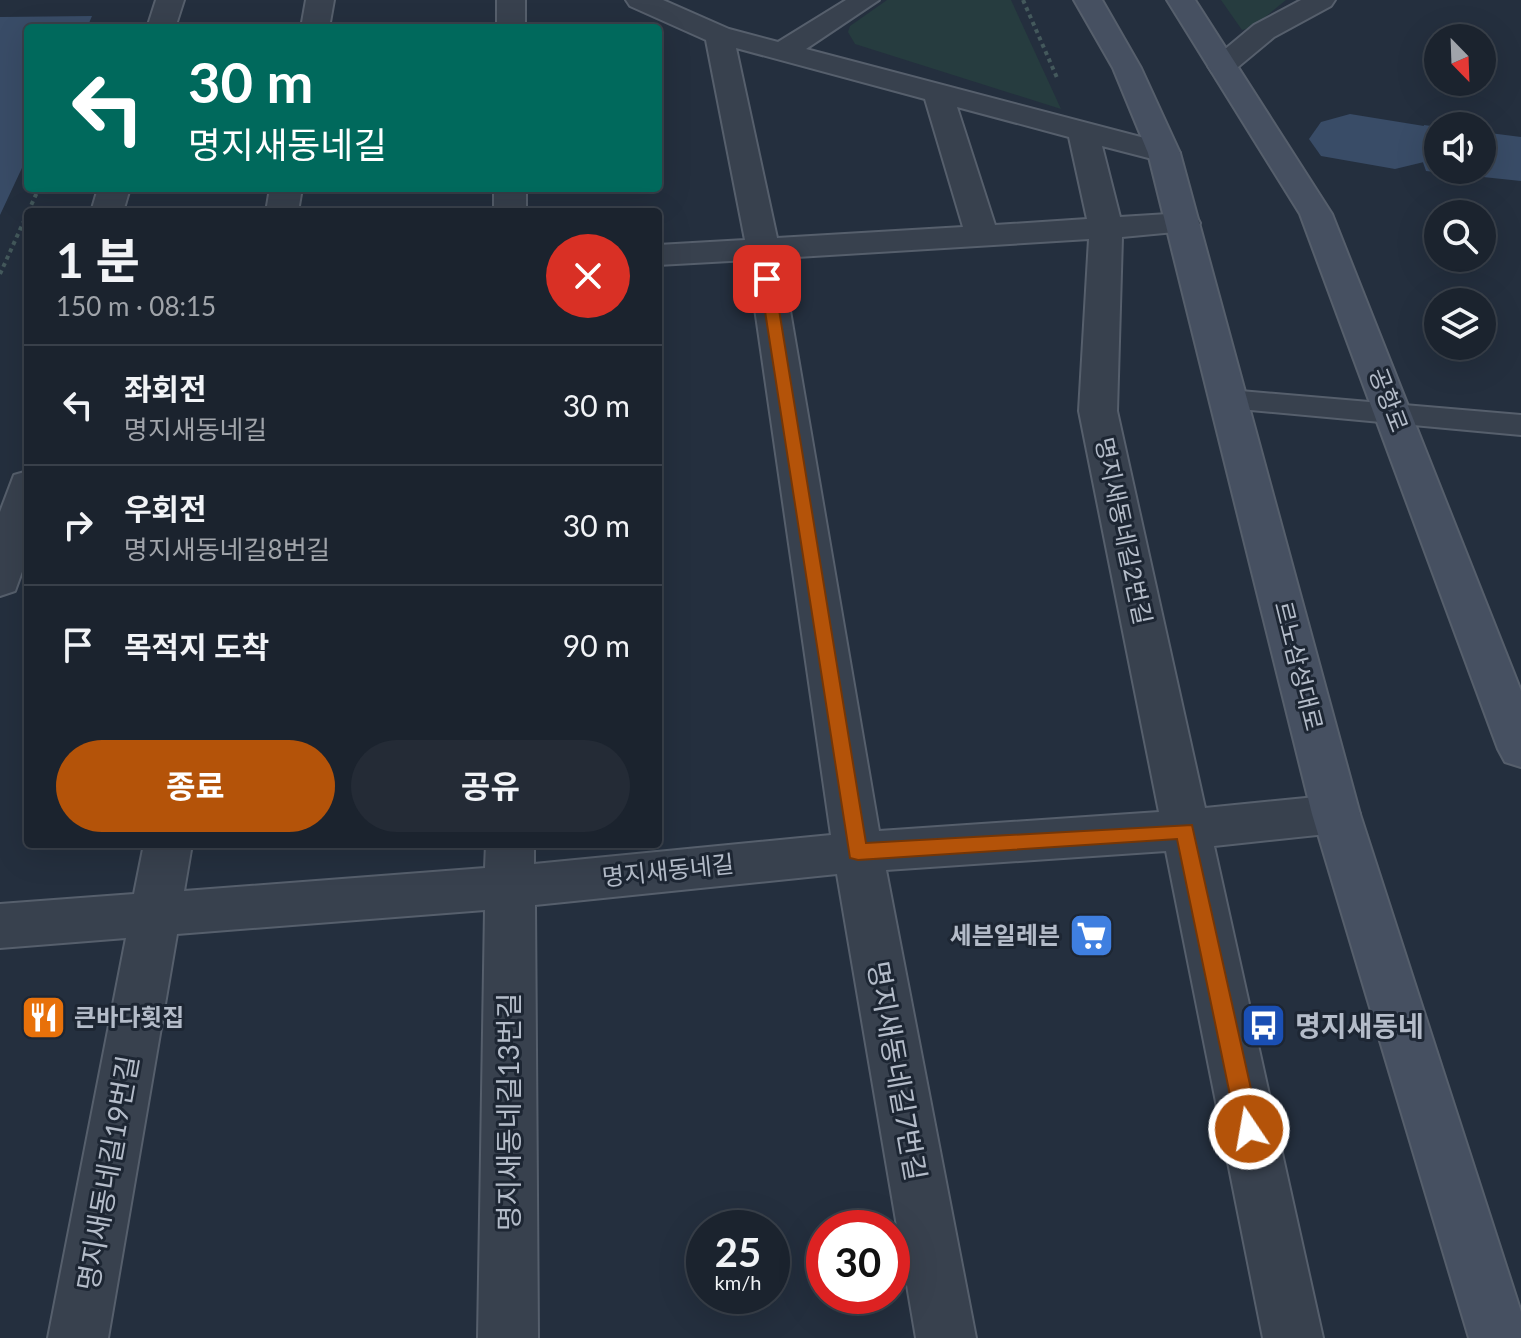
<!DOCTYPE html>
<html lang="ko">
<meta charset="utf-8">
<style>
:root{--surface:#1b232e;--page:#242b36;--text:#f1f3f6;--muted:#a0a4aa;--line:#39404a;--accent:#b45309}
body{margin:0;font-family:Lato,"Noto Sans KR",sans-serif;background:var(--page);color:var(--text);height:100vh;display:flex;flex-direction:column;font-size:30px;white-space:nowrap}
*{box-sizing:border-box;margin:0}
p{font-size:26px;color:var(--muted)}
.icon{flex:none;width:44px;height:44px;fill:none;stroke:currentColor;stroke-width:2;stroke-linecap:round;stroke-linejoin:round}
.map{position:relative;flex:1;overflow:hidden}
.drawer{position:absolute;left:24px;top:208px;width:638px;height:640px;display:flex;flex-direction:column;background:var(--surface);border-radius:8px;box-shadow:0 8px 32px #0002,0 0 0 2px var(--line)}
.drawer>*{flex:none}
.banner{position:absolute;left:24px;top:24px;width:638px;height:168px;border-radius:8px;box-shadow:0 8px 32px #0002,0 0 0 2px var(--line);background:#00695c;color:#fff;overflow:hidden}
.needle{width:52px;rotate:157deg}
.buttons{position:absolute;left:1424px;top:24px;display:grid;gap:16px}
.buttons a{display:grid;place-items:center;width:72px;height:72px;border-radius:50%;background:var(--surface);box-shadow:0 8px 32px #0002,0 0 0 2px var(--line);font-size:40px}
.speed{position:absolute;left:686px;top:1210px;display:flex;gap:16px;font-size:40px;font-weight:700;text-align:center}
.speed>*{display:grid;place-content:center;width:104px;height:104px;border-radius:50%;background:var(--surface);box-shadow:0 8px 32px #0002,0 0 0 2px var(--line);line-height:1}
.speed small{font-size:20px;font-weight:400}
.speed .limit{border:12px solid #d22;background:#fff;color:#111}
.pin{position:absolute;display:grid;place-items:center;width:68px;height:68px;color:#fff;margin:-34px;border-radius:16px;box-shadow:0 4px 12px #0006}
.me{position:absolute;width:88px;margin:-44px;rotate:348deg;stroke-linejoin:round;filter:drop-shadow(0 0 6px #0008)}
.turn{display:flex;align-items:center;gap:28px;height:168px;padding:0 32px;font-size:36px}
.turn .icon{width:104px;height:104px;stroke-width:2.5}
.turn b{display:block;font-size:56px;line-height:68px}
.round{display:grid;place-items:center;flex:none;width:84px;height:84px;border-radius:42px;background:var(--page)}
.headline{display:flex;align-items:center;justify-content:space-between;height:136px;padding:0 32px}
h1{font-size:48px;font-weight:700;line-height:60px}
.cta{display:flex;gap:16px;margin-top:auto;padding:16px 32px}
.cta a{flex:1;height:92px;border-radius:48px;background:var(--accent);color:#fff;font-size:32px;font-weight:700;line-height:92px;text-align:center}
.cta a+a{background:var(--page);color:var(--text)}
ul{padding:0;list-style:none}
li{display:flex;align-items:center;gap:24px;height:120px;padding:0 32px;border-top:2px solid var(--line)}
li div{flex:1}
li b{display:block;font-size:30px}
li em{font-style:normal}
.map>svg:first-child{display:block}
.green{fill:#263c3f}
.water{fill:#394c67}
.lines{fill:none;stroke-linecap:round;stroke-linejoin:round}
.river{fill:#394c67;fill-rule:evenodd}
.service-casing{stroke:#565f6c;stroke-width:4}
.minor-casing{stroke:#565f6c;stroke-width:4}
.tertiary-casing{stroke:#565f6c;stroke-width:4}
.secondary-casing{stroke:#565f6c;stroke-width:4}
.path{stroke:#44595c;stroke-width:4;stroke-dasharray:4 4;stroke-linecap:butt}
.service{fill:#38414e;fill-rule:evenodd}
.minor{fill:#38414e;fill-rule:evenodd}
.tertiary{fill:#38414e;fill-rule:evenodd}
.secondary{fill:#465061;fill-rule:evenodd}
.route{fill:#b45309;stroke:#753606;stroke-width:2}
.labels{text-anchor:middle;stroke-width:6;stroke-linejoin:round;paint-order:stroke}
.street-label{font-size:24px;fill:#b4bcc9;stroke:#1d2633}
.poi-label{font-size:24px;font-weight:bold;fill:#b4bcc9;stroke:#1d2633;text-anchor:end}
.near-poi-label{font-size:28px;font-weight:bold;fill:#b4bcc9;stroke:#1d2633;text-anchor:start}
.near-street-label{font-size:28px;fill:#b4bcc9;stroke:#1d2633}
</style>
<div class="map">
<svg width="1521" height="1338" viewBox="0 0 1521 1338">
<rect width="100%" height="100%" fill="#242f3e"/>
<g class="green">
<polygon points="887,0 1011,0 1061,109 855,44 848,32 850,26"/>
<polygon points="1221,0 1286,0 1253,27 1242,30"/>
</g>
<g class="water">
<polygon points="92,16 87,28 28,28 28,155 0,215 0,17"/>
<polygon points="1424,125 1438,127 1438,170 1482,170 1482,132 1521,137 1521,181 1426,171 1418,148"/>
</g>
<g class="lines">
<polygon class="river" points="1350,114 1424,126 1436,144 1424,162 1395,169 1321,156 1309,139 1321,122"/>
<defs>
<polygon id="service" points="1229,390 1521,415 1521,435 1218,407 1214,400 1218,393"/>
<g id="minor">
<polygon points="156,0 184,0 175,28 147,28"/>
<polygon points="306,0 334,0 329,28 301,28"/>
<rect x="497" y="0" width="28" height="28"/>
<path d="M626,0H663L729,29L778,42L846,0H879L806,49L1175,146L1180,153L1175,160L1164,162L1102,146L1120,217L1184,213L1196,216L1200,223L1196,230L1122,237L1117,411L1205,808L1336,795L1353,800L1360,814L1353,828L1336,833L1214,846L1323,1338H1263L1166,851L886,870L976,1338H916L837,874L535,905L538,1338H478L485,910L177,934L108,1338H48L126,938L0,948V904L134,894L144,844H192L184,891L485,868L486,844H534V864L831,835L748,260L658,265V245L745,240L706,40L630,6ZM736,48L925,99L963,227L777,238ZM957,107L1069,137L1087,219L995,225ZM1089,239L1079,411L1159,812L879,831L781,258Z"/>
<polygon points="98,188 130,188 123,212 91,212"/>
<polygon points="270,188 302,188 298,212 266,212"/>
<rect x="494" y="188" width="32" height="24"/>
<polygon points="28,471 28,555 15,591 0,596 0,512 14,475"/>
</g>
<polygon id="tertiary" points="1301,0 1335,0 1331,6 1274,37 1232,72 1212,72 1208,66 1212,60 1254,25"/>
<g id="secondary">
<polygon points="1074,0 1102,0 1141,68 1180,153 1360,814 1521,1312 1521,1338 1469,1338 1312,814 1148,153 1113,68"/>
<polygon points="1167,0 1195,0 1332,214 1521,691 1521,767 1505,762 1498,749 1300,214"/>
</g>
</defs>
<use href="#service" class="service-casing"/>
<use href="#minor" class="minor-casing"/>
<use href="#tertiary" class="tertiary-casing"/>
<use href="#secondary" class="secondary-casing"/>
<g class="path">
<polyline points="1023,0 1058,80"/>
<polyline points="28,212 39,188"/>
<polyline points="0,274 28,212"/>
</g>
<use href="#service" class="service"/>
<use href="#minor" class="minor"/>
<use href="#tertiary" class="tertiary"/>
<use href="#secondary" class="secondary"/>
</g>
<polygon class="route" points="767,274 774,279 866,843 1192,825 1260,1129 1257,1137 1249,1140 1240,1137 1237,1129 1177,839 858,860 850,858 760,279"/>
<defs>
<symbol id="supermarket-square" viewBox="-11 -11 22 22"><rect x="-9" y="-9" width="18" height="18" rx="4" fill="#3f7fe0" stroke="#1d2633"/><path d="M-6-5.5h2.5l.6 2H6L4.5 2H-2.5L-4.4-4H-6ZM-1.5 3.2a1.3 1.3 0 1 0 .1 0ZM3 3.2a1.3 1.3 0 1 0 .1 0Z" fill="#fff"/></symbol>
<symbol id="restaurant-square" viewBox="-11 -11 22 22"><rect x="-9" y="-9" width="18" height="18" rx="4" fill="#e8710a" stroke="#1d2633"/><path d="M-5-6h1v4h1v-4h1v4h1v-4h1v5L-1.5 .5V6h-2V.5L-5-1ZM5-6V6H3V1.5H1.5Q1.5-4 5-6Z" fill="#fff"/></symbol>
<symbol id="bus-square" viewBox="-11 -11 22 22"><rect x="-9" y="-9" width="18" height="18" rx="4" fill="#1a4fb4" stroke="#1d2633"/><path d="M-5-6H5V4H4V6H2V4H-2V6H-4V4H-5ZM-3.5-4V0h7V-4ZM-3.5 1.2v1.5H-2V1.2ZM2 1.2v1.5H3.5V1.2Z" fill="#fff"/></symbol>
</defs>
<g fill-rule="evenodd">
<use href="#supermarket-square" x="1066" y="910" width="51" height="51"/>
<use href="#restaurant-square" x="18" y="992" width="51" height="51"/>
<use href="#bus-square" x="1238" y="1000" width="51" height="51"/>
</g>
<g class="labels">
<g class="street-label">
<text transform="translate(1388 400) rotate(69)" y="8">공항로</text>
<text transform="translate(1123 531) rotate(78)" y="8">명지새동네길2번길</text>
<text transform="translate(1298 666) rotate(76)" y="8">르노삼성대로</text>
<text transform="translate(668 871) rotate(-6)" y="8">명지새동네길</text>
</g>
<g class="poi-label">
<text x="1060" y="944">세븐일레븐</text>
<text x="74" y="1026" text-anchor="start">큰바다횟집</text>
</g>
<g class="near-poi-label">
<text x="1295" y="1036">명지새동네</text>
</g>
<g class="near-street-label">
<text transform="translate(897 1071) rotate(80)" y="10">명지새동네길7번길</text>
<text transform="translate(509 1112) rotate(-90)" y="10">명지새동네길13번길</text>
<text transform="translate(108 1173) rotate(-80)" y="10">명지새동네길19번길</text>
</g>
</g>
</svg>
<div class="buttons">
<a><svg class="needle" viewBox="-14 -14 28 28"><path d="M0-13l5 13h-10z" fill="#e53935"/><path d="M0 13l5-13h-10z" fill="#a0a4aa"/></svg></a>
<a><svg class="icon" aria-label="sound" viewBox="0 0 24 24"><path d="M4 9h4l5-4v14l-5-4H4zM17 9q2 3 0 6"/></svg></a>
<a><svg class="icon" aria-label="search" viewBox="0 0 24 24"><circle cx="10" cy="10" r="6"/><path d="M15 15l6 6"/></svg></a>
<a><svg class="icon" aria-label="layers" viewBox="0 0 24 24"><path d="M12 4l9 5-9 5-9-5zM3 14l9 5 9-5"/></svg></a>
</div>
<div class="speed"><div>25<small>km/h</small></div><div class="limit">30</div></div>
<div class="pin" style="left:767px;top:279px;background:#d93025"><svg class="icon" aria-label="arrive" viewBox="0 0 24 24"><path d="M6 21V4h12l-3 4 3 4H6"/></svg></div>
<svg class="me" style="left:1249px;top:1129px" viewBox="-20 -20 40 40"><circle r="17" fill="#b45309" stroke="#fff" stroke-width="3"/><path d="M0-11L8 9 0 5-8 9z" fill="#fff"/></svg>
<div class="banner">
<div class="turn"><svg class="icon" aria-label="left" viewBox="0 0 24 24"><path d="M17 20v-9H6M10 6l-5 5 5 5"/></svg><div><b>30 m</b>명지새동네길</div></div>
</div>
<section class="drawer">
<div class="headline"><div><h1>1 분</h1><p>150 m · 08:15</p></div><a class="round" style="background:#d93025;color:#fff"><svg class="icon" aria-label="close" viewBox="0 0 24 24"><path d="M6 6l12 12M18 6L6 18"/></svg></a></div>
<ul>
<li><svg class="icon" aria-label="left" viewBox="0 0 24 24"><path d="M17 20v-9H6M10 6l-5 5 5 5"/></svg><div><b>좌회전</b><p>명지새동네길</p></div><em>30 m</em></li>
<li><svg class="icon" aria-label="right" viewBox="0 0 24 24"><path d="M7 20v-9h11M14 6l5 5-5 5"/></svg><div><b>우회전</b><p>명지새동네길8번길</p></div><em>30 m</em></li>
<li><svg class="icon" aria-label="arrive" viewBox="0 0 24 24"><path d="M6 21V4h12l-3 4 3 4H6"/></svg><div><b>목적지 도착</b></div><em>90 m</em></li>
</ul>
<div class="cta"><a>종료</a><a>공유</a></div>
</section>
</div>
